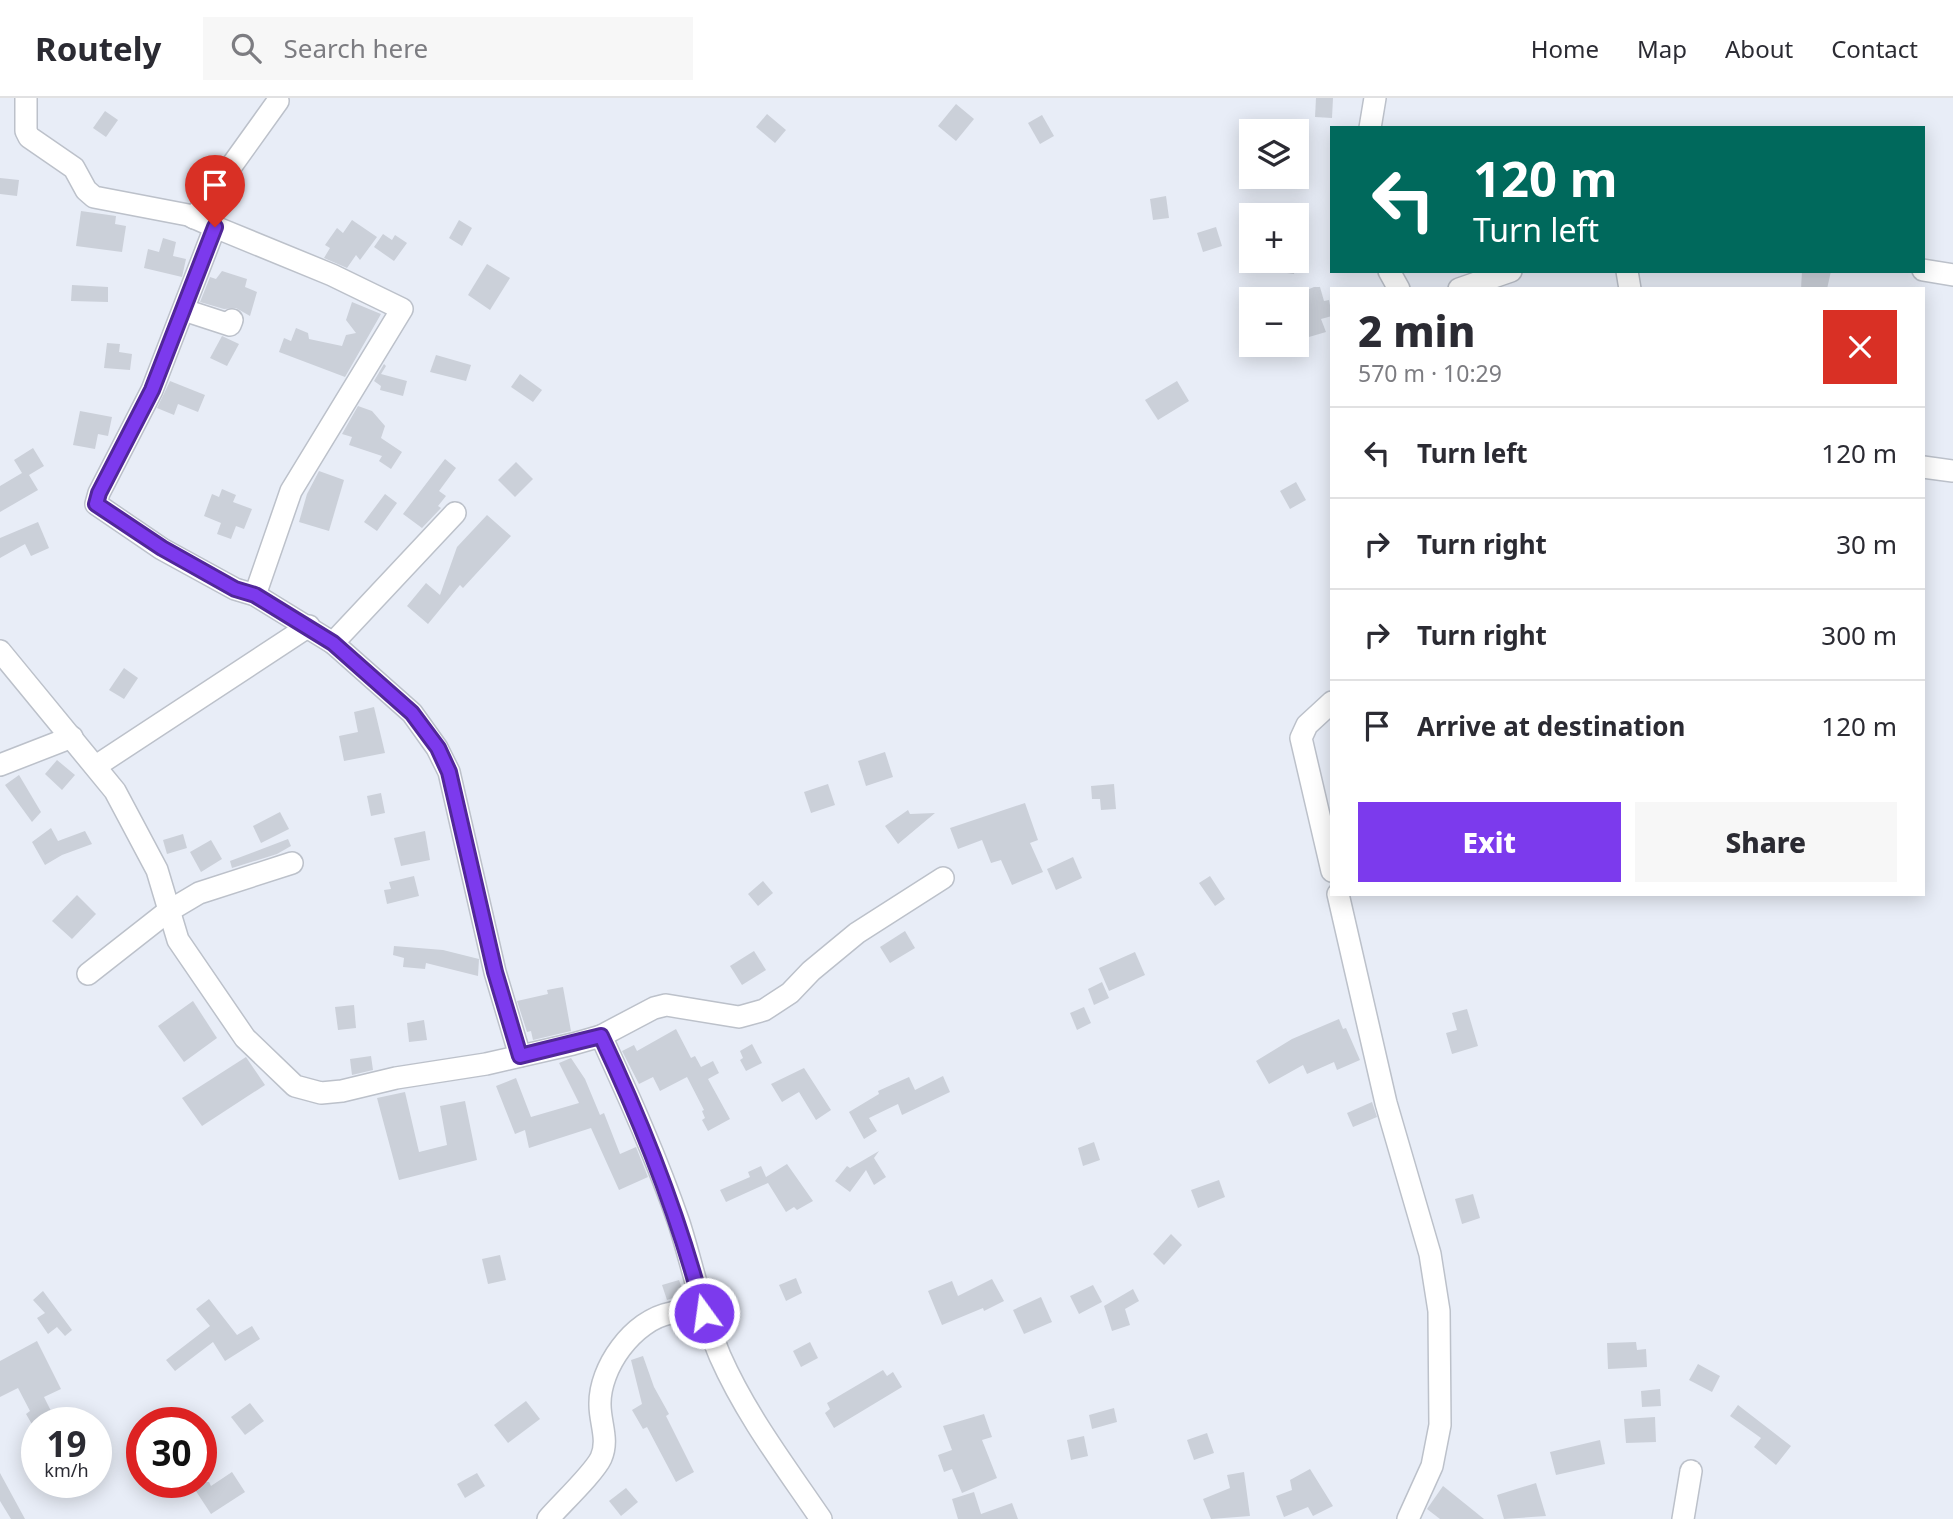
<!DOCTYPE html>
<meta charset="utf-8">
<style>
:root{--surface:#fff;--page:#f7f7f7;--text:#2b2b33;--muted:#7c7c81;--line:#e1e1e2;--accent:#7c3aed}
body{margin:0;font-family:"Noto Sans",sans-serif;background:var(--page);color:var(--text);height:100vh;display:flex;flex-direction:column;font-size:26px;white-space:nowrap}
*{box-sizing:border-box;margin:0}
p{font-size:23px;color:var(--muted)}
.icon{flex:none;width:38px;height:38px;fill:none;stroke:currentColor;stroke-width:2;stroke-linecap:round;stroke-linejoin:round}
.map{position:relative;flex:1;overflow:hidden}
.details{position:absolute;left:1330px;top:189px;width:595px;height:609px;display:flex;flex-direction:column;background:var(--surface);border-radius:0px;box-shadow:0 4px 18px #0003}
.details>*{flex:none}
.top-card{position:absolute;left:1330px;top:28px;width:595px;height:147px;border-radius:0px;box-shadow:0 4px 18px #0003;background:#00695c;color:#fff;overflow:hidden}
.tools{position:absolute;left:1239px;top:21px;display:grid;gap:14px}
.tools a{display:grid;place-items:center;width:70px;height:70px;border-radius:0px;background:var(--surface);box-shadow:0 4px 18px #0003;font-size:35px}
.speed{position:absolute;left:21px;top:1309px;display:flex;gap:14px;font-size:35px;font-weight:700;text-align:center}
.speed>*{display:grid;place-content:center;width:91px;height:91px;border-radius:50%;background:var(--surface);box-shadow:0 4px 18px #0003;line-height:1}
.speed small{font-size:18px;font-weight:400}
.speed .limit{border:10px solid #d22;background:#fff;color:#111}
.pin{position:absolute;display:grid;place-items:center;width:60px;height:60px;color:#fff;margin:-72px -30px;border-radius:50% 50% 50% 0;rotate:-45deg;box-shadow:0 0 7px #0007}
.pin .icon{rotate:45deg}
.me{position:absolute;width:77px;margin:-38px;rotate:346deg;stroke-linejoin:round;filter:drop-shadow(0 0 5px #0008)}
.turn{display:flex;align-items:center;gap:24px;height:147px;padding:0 28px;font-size:32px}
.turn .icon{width:91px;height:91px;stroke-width:2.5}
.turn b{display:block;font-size:49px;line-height:60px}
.round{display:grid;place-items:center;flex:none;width:74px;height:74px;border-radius:0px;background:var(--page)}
.headline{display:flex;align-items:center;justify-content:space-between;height:119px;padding:0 28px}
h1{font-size:42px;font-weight:800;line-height:52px}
.primary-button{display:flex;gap:14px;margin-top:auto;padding:14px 28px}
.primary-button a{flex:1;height:80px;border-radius:0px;background:var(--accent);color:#fff;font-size:28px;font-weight:800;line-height:80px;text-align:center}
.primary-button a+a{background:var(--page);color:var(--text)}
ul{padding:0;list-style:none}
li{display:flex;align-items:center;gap:21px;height:91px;padding:0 28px;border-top:2px solid var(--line)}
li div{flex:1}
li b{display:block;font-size:26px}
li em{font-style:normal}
header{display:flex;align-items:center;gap:42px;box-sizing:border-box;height:98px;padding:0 35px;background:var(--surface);border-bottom:2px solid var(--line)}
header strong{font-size:33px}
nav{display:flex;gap:38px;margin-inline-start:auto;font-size:24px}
.search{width:490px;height:63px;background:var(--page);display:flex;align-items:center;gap:18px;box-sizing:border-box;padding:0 24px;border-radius:0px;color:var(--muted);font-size:26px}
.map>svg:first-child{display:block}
.building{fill:#cbd0d9}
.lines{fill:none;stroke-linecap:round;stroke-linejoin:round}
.minor-casing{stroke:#bcc1ca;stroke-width:24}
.minor{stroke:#fff;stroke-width:21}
.route-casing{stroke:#51269a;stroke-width:18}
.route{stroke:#7c3aed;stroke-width:12}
</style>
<header>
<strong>Routely</strong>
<div class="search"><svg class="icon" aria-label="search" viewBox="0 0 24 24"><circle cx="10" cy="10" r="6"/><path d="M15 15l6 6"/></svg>Search here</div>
<nav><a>Home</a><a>Map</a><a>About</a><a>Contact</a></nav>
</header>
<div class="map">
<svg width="1953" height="1421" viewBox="0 0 1953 1421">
<rect width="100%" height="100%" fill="#e8edf7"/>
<g class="building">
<polygon points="1316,0 1333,0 1332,20 1315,19"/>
<polygon points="956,6 974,21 956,43 938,28"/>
<polygon points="105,13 118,22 106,39 93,30"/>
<polygon points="767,16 786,32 775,45 756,29"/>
<polygon points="1042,17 1054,38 1040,46 1028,25"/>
<polygon points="0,80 19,82 17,98 0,96"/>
<polygon points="1166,98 1169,120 1153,122 1150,101"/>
<polygon points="81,113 116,118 115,126 126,128 122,154 76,148"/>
<polygon points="352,122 377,139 360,162 356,157 347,170 324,160 330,150 325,147 337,130 343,135"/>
<polygon points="459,122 472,130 462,148 449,140"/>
<polygon points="1216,129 1222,148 1203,154 1197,135"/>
<polygon points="383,136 392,142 395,137 407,145 394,163 374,149"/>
<polygon points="163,140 176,144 173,158 186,161 182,179 144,170 148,151 159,154"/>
<polygon points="1257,163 1296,163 1294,176 1256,171"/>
<polygon points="487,166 510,180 490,212 468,197"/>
<polygon points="222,173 247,181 245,189 257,194 250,218 236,210 224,211 200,204 210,179 216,181"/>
<polygon points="1802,173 1831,173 1827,191 1801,191"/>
<polygon points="72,187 108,189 108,204 71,203"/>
<polygon points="1314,189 1320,189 1324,203 1329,202 1332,218 1321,221 1326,234 1309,239 1297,210 1297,196"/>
<polygon points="352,204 381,216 345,279 279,254 284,240 291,243 296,230 308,235 309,241 342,248 346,237 356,235 346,222"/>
<polygon points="222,238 239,246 227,268 210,260"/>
<polygon points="107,245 120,246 119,254 132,256 130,272 104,270"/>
<polygon points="436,257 471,267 466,283 430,274"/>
<polygon points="384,266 386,268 381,276 407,283 403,298 380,292 381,288 374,283"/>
<polygon points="520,276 542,292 533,304 511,289"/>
<polygon points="170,283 205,297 198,314 178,306 174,317 157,310"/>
<polygon points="1177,283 1189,303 1158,322 1145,302"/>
<polygon points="358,308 372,313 385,328 381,340 402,354 391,371 379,363 382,358 349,347 352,339 342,336"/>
<polygon points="80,313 112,319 108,338 98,336 95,351 73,347"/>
<polygon points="33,350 44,368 29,377 38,392 0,414 0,388 22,375 14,362"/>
<polygon points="445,361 456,370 439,393 446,398 438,408 441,410 422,430 403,416"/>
<polygon points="516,364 533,381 515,399 498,382"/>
<polygon points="319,373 344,382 329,433 299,424 307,396"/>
<polygon points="1296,384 1306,402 1290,411 1280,393"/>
<polygon points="222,391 236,397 233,404 252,411 244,431 236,428 231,441 217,436 221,425 204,418 212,396 219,399"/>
<polygon points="385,396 397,405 377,433 364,424"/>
<polygon points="487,417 511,438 463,490 460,487 428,526 407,508 426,485 440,497 457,449"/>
<polygon points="38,424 49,450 31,458 25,446 0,460 0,440"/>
<polygon points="124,570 138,580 124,601 109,592"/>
<polygon points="374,609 385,655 344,663 339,638 358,634 354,614"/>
<polygon points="885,654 893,679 866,688 858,663"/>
<polygon points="57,662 75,677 62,692 45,676"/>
<polygon points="19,677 41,714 32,724 5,687"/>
<polygon points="828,686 835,707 811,715 804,694"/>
<polygon points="1114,686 1116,711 1101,712 1100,701 1092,701 1091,688"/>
<polygon points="381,695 385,715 371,718 367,698"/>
<polygon points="1025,705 1038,742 1030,745 1043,774 1012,787 1001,762 991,765 982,742 958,751 950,730"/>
<polygon points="908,712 910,716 935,715 898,746 885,728"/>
<polygon points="280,714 289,731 261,745 253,728"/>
<polygon points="51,730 58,743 85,733 92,746 62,757 45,767 32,744"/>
<polygon points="425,733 430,762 401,768 394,740"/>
<polygon points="183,736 187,750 167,756 163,742"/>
<polygon points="288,741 291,748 277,756 232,770 230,763"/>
<polygon points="211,742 222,761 201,774 190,754"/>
<polygon points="1073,759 1082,780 1056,792 1047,771"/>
<polygon points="414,778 419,798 387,806 384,792 391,791 389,784"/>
<polygon points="1210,778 1225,801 1215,808 1199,785"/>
<polygon points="763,783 773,795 758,808 748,796"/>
<polygon points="77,797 96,816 72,841 52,823"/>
<polygon points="905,833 915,850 890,865 880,849"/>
<polygon points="394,848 443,852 479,861 478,878 426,865 425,871 403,869 404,860 393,857"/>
<polygon points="754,853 766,872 742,887 730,868"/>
<polygon points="1135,854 1145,877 1109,893 1099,870"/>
<polygon points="1102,884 1109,900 1094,907 1088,891"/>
<polygon points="563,889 571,933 533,942 531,933 527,934 517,903 548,896 547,892"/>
<polygon points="193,903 217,940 184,964 158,928"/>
<polygon points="354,907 356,930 338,932 335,909"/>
<polygon points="1084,909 1091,925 1077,932 1070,915"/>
<polygon points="1467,911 1478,948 1452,956 1446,935 1457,932 1452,915"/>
<polygon points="1339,921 1343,931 1346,930 1360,962 1337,972 1334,964 1307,976 1303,967 1269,986 1256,963 1292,941"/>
<polygon points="424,922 427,942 409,944 407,925"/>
<polygon points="676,931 691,960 695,958 701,969 713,963 719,975 708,981 730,1021 708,1033 702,1022 705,1020 702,1013 704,1012 687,979 660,993 653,979 639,986 622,953 634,947 637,953"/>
<polygon points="752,946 762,965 746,973 740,962 743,960 740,953"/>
<polygon points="371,958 373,972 352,977 350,961"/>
<polygon points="246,959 265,987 202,1028 182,1000"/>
<polygon points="571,960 585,981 600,1017 604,1015 620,1056 636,1049 648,1079 619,1092 591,1030 529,1050 525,1032 515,1036 496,988 516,980 531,1019 579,1005 559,965"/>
<polygon points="804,970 831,1012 816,1022 799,994 782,1004 771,986"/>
<polygon points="943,978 950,994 902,1017 898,1006 869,1020 877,1033 864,1041 849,1014 879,996 878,993 909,979 915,992"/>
<polygon points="405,994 419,1054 447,1047 440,1008 465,1003 477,1062 399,1082 377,1000"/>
<polygon points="1372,1004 1377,1019 1353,1029 1347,1015"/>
<polygon points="1094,1044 1100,1062 1083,1068 1078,1050"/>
<polygon points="879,1053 874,1060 886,1079 874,1087 866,1072 850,1094 835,1083 847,1068 850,1070"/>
<polygon points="787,1066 813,1103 797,1112 794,1109 786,1114 768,1085 726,1104 720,1092 750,1079 748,1074 761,1068 766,1079"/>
<polygon points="1219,1082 1225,1099 1198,1110 1191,1092"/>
<polygon points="1473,1096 1480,1120 1462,1126 1455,1101"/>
<polygon points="1171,1136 1182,1147 1164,1167 1153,1156"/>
<polygon points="500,1157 506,1182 488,1186 482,1161"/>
<polygon points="796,1180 802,1195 786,1203 779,1187"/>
<polygon points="992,1181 1004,1203 984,1213 983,1210 942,1227 928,1193 952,1183 958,1198"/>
<polygon points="679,1182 684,1196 667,1202 662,1187"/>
<polygon points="1093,1187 1102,1204 1079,1216 1070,1198"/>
<polygon points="1133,1191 1139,1203 1125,1211 1130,1227 1112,1233 1104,1208"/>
<polygon points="43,1193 72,1232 65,1238 57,1229 48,1236 37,1220 45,1215 33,1202"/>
<polygon points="1041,1199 1052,1224 1024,1236 1013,1212"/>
<polygon points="209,1201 237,1237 252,1228 260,1241 225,1263 213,1244 175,1273 166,1262 210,1228 196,1211"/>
<polygon points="37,1243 61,1291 44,1299 53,1317 33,1328 26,1316 30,1313 18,1290 0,1299 0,1263"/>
<polygon points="810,1244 818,1260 801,1269 793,1253"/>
<polygon points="1636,1244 1637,1252 1646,1251 1647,1269 1608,1271 1607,1245"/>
<polygon points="643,1258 654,1289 669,1316 666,1318 694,1374 676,1384 647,1329 643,1331 632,1312 642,1306 631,1262"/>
<polygon points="1698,1266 1720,1278 1712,1294 1689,1282"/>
<polygon points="883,1272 887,1278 893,1274 902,1289 834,1330 825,1315 830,1311 827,1305"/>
<polygon points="1660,1291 1661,1308 1642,1309 1641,1293"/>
<polygon points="526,1303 540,1321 508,1345 494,1327"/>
<polygon points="250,1305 264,1323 245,1337 231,1319"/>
<polygon points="1738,1307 1791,1348 1776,1367 1754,1349 1761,1340 1730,1318"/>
<polygon points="1114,1310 1117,1324 1092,1331 1089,1317"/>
<polygon points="984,1316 992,1339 982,1342 997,1380 962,1395 952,1371 944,1374 938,1357 952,1352 943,1328"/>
<polygon points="1655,1319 1656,1344 1626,1345 1624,1321"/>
<polygon points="1207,1335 1214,1355 1194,1362 1187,1342"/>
<polygon points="1084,1338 1088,1358 1071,1362 1067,1342"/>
<polygon points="1600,1342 1605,1366 1556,1377 1550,1354"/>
<polygon points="1310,1371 1333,1408 1313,1418 1308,1409 1284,1419 1276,1398 1292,1392 1290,1382"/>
<polygon points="232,1374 245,1394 211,1416 190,1384 209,1384 211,1388"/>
<polygon points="1244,1374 1250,1418 1211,1421 1203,1401 1230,1390 1227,1377"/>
<polygon points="0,1375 25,1421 11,1421 0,1403"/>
<polygon points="477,1375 485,1388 465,1400 457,1386"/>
<polygon points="1536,1385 1546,1418 1504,1421 1497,1397"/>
<polygon points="1443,1388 1484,1421 1440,1421 1427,1411"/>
<polygon points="626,1390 638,1404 621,1418 609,1403"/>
<polygon points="974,1394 981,1416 1012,1405 1018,1421 958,1421 952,1401"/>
</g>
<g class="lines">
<defs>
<g id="minor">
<polyline points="26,0 26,33 29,39 74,70 86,92 94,99 188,117 215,129 152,292 99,395 96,406 162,451 235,491 255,497 333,545 412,615 437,650 449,674 495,874 520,958"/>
<polyline points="1370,30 1375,0"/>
<polyline points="194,120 278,3"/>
<polyline points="215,129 332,177 402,211 291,393 255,497"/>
<polyline points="1923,172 1953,177"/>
<polyline points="1389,173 1399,191"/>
<polyline points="1627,173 1630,191"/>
<polyline points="1459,191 1511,173"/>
<polyline points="184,212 230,227 232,222"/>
<polyline points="1923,369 1953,373"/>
<polyline points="333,545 455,415"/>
<polyline points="0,553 115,693 157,772 178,842 245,940 295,988 321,995 342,993 396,980 486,966 573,946 601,938 654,910 666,907 739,919 764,912 790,895 811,873 857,835 943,780"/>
<polyline points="1332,604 1307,627 1301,640 1332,773"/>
<polyline points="0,667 72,639"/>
<polyline points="96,668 309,528"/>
<polyline points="1338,796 1386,1005 1430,1156 1439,1213 1440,1327 1432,1368 1408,1421"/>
<polyline points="88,876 167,814 199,795 292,765"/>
<path d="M601,938C629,999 657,1061 679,1125C693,1169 702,1215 720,1258C746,1317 785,1368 821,1421"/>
<path d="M548,1421C560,1407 594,1375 601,1360C609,1342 600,1325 600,1307C599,1270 633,1222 671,1215C681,1214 693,1215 704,1215"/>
<polyline points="1683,1421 1691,1373"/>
</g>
</defs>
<use href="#minor" class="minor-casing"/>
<use href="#minor" class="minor"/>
</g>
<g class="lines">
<defs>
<path id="route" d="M215,129L152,292L99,395L96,406L162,450L235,491L255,497L333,545L412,615L438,650L449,674L495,874L520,958L601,938C643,1027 679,1119 704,1215"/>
</defs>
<use href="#route" class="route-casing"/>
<use href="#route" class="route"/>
</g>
</svg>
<div class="tools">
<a><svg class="icon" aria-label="layers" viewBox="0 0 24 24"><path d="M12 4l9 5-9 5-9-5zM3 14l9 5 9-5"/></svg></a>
<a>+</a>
<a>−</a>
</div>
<div class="speed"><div>19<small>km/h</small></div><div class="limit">30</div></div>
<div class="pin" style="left:215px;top:129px;background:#d93025"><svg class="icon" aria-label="arrive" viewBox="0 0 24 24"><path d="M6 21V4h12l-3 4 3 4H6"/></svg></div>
<svg class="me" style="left:704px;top:1215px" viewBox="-20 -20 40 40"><circle r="17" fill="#7c3aed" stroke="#fff" stroke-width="3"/><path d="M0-11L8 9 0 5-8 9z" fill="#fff"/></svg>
<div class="top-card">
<div class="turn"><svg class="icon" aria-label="left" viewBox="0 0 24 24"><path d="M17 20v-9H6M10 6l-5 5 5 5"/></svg><div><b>120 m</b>Turn left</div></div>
</div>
<section class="details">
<div class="headline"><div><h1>2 min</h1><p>570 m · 10:29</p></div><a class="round" style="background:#d93025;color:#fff"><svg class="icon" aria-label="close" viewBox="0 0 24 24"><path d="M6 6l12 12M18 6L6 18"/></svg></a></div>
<ul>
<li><svg class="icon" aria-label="left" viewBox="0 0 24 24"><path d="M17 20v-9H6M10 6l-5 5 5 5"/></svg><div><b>Turn left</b></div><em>120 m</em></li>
<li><svg class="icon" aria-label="right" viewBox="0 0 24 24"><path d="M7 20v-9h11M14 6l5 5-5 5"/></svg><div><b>Turn right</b></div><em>30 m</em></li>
<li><svg class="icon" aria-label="right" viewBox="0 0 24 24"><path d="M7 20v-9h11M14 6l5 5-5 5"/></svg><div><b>Turn right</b></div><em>300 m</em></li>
<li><svg class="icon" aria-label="arrive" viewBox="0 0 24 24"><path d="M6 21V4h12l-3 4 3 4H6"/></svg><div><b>Arrive at destination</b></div><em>120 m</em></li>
</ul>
<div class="primary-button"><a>Exit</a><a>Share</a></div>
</section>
</div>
